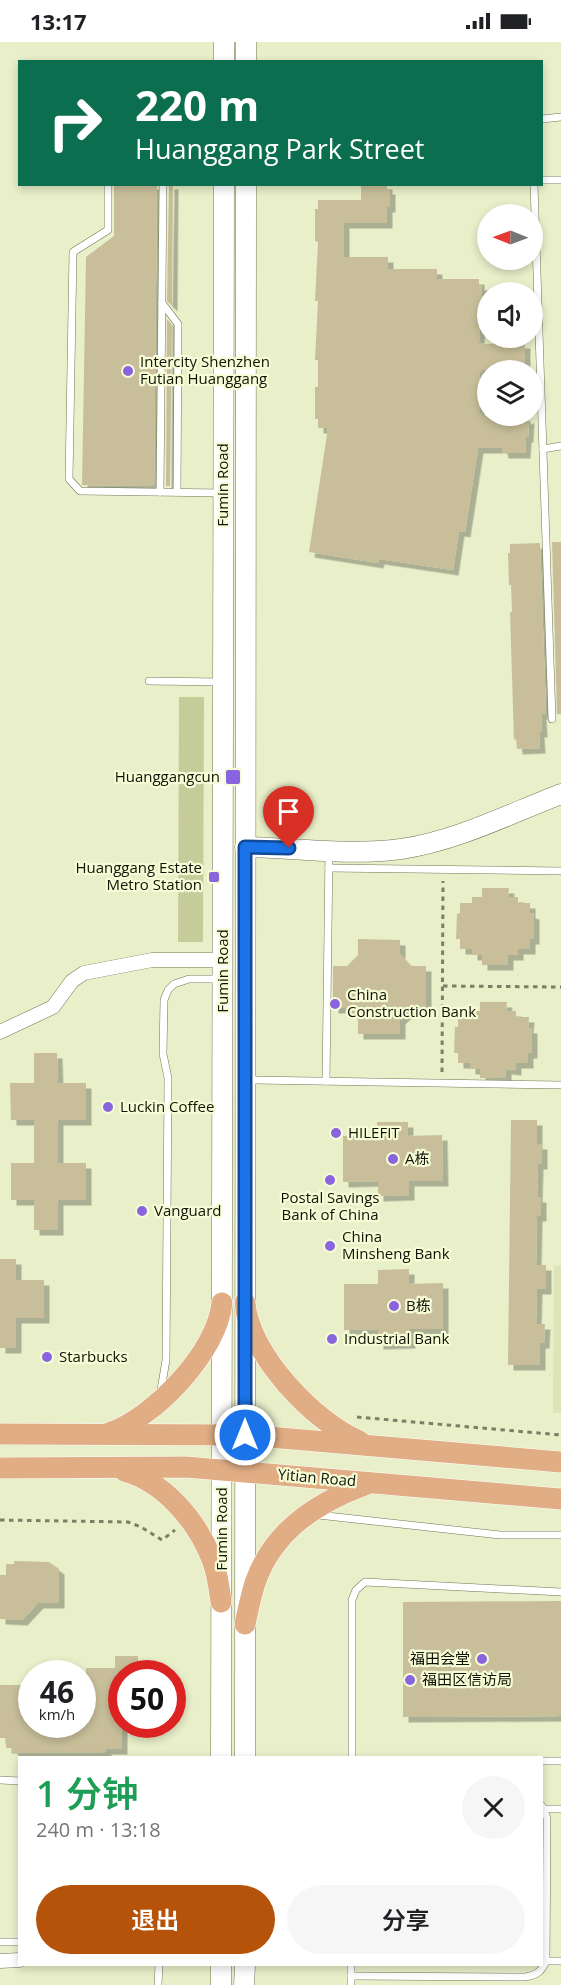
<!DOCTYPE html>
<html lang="zh">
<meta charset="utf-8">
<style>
:root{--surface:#fff;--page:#f6f6f6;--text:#202124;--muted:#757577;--accent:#b45309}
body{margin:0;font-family:"Open Sans","Noto Sans SC",sans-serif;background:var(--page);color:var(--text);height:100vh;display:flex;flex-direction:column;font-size:22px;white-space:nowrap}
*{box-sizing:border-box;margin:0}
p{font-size:20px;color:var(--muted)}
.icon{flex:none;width:33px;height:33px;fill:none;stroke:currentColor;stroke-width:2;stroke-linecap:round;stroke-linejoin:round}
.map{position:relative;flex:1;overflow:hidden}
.drawer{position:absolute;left:18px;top:1714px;width:525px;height:210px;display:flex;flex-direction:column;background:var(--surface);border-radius:0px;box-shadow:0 3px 9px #0003}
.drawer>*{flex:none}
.banner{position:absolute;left:18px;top:18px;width:525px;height:126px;border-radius:0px;box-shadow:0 3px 9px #0003;background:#0b6e4f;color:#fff;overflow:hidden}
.needle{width:39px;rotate:271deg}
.controls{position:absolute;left:477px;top:162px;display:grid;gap:12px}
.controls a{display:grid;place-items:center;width:66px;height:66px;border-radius:50%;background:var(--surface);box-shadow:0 3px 9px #0003;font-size:30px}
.speed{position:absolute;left:18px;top:1618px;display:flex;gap:12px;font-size:30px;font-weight:700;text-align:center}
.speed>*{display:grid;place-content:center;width:78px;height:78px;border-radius:50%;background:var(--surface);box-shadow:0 3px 9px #0003;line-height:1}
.speed small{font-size:15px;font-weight:400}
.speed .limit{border:9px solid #d22;background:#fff;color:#111}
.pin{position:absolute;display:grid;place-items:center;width:51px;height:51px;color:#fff;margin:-62px -26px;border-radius:50% 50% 50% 0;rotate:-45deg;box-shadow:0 0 6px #0007}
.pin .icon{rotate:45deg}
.me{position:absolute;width:66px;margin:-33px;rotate:0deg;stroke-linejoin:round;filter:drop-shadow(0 0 4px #0008)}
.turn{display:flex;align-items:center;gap:21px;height:126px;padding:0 18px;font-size:27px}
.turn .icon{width:78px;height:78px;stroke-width:2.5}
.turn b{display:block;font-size:42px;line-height:51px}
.round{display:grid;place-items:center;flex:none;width:63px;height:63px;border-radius:32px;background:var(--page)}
.head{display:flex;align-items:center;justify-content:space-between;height:102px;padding:0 18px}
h1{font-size:36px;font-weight:600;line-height:45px;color:#1e9e55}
.primary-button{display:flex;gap:12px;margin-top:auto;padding:12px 18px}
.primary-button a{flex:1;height:69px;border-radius:36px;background:var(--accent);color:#fff;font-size:24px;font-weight:600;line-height:69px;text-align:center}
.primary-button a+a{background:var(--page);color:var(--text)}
.status{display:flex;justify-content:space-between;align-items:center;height:42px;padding:0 30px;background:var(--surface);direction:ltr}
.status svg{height:16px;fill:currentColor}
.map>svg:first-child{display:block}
.built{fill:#dde4b7}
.green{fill:#c5cc99}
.building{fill:#c8bf9a;filter:url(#shadow)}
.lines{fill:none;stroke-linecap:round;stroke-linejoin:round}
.lane-casing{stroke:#727655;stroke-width:8}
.street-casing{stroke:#727655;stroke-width:15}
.secondary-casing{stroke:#727655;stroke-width:21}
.primary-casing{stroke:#fff;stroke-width:22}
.path{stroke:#7c7f66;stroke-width:3;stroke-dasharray:4.5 4.5;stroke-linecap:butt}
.lane{stroke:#fff;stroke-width:7}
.street{stroke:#fff;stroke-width:14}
.secondary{stroke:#fff;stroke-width:20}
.primary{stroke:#e0ad85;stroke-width:21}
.route-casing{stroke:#114b97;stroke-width:15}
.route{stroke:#1a73e8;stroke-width:10}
.poi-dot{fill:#8a63de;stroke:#f6fcd6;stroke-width:2}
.labels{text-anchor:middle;stroke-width:4.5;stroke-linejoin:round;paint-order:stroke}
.poi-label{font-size:15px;fill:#121306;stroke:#f6fcd6;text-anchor:start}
.street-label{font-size:15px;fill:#121306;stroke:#f6fcd6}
</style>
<div class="status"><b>13:17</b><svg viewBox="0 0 49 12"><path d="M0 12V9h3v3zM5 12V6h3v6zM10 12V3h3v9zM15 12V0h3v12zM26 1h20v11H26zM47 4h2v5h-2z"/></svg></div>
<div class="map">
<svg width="561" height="1943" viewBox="0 0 561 1943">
<defs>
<filter id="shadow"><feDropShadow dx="5.5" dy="5.5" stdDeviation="0" flood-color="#0004"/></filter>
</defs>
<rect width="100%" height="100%" fill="#e9efc9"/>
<polygon class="built" points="554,1224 561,1224 561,1371 553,1371"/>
<polygon class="green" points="179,655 204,655 203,900 178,900"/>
<g class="building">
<polygon points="114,142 157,142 154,444 82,443 86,215 114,194"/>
<polygon points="169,142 173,142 172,264 167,259"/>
<polygon points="361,142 387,142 387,147 390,147 390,165 387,165 387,181 344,181 344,215 388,215 388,227 437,227 437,237 479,237 479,243 482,243 482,271 480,271 479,302 525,301 525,328 482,328 482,330 480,330 479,371 483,371 483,374 525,374 525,377 529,376 528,395 526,395 525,411 503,411 502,406 478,406 465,490 459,489 453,528 379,517 378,521 309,510 328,386 318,386 318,377 315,377 315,345 318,345 318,318 315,318 318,259 315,259 318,200 315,199 315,167 318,167 318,158 361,158"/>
<polygon points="167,277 172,283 170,444 166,444"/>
<polygon points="552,500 561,500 561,672 557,672"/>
<polygon points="540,501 546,672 541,672 542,690 539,690 540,706 517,707 516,697 514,698 510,570 512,570 511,543 509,543 508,511 510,511 510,502"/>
<polygon points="482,846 509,846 508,855 518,855 518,861 530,861 530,871 534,872 534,897 530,897 530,907 518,907 518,913 508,913 508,923 482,923 482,913 472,913 472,907 460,907 460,897 456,897 457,872 460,871 460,861 472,861 472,855 482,855"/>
<polygon points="358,897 400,898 400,912 411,924 426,924 426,966 411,966 400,977 400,992 358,992 358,977 347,966 333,966 333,924 347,924 358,913"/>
<polygon points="480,960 507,960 506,969 516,969 516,975 529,975 528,986 532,986 532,1011 528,1011 528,1021 516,1021 516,1028 506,1027 506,1036 480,1036 480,1027 470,1027 470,1021 458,1021 458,1011 454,1011 455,985 458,985 458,975 470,975 470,969 480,969"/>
<polygon points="34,1011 57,1011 58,1041 86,1041 86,1078 58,1078 58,1121 86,1121 86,1158 58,1158 58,1188 34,1188 34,1158 11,1158 11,1121 34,1121 34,1078 11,1078 10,1041 34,1041"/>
<polygon points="511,1078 537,1078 537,1102 542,1102 542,1122 538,1122 537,1155 541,1155 541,1174 537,1174 536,1223 546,1223 546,1247 537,1247 536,1282 545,1282 544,1301 540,1301 540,1323 508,1323"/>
<polygon points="377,1080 408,1080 408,1094 442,1093 443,1139 409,1139 409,1153 378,1154 378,1139 343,1140 343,1094 377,1094"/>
<polygon points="0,1217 16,1217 16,1238 44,1238 44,1276 16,1276 16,1306 0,1306"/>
<polygon points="409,1227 409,1242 443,1241 443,1287 409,1287 410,1301 378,1302 378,1287 344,1288 344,1242 378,1242 378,1228"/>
<polygon points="14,1519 49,1520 59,1527 59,1561 38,1561 22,1578 0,1577 0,1533 6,1533 6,1522 14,1522"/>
<polygon points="561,1559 561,1674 403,1675 403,1560"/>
<polygon points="115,1614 138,1614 138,1632 122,1632 122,1707 106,1707 106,1710 13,1711 12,1706 6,1706 6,1696 0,1696 0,1643 22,1643 32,1653 32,1683 82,1683 82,1643 86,1639 86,1626 115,1626"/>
</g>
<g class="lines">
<defs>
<g id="lane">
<polyline points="542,77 561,75"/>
<polyline points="542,138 561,138"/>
<polyline points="108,142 108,188 73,210 69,437 80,449 221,451"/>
<polyline points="534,142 552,677"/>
<polyline points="162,261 178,282 177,450"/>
<polyline points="543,407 561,404"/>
<polyline points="160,450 163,142"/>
<polyline points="149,639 220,640"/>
<polyline points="329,826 561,829"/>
<polyline points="249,1038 561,1043"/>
<polyline points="326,1039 329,811"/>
<polyline points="161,1348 166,1318 168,1036 163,1012 164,958 168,948 174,942 189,937 220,937"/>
<polyline points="318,1473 500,1493 561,1493"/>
<polyline points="352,1716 352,1558 356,1548 365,1540 561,1550"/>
<polyline points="542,1719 561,1719"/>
<polyline points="0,1738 20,1739"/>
<polyline points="544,1767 561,1767"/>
<polyline points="0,1900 20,1900"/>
<polyline points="546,1919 561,1919"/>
<path d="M351,1934L525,1935C537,1933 541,1930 546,1919L547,1776L542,1764"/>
<polyline points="158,1943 159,1923"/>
<polyline points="351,1943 351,1923"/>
</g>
<g id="street">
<polyline points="0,990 53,965 72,939 84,931 152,918 223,918"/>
<polyline points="0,1919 20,1918"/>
</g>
<g id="secondary">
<polyline points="224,20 224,0"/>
<polyline points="246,20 246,0"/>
<path d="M245,805C296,806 350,814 401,807C456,799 509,772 561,752"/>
<polyline points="221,1716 224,142"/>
<polyline points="245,1716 246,142"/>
<polyline points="221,1943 221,1923"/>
<polyline points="244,1943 245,1923"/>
</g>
<g id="primary">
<path d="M245,1261C249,1312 314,1380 359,1399"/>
<path d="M109,1391C155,1375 217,1310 222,1261"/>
<polyline points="0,1392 245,1393 561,1420"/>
<polyline points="0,1426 186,1425 561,1457"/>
<path d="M124,1429C163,1439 196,1478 211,1515C217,1529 219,1544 221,1560"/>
<path d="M245,1582C248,1568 251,1554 255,1541C273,1489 316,1461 365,1443"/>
</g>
</defs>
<use href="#lane" class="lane-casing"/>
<use href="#street" class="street-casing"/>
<use href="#secondary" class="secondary-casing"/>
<use href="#primary" class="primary-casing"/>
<g class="path">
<polyline points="443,944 561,945"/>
<polyline points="442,1030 443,839"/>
<polyline points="357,1375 561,1393"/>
<polyline points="0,1478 128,1480 141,1485 162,1498 175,1488"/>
</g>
<use href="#lane" class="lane"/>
<use href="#street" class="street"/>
<use href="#secondary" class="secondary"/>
<use href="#primary" class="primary"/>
</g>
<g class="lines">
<defs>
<polyline id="route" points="245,1393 245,805 289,806"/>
</defs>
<use href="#route" class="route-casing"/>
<use href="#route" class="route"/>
</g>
<g class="poi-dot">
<circle cx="128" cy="329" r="6"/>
<rect x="225" y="727" width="16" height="16" rx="3"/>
<rect x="208" y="829" width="12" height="12" rx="3"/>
<circle cx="335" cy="962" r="6"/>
<circle cx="108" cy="1065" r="6"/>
<circle cx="336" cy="1091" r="6"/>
<circle cx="393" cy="1117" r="6"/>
<circle cx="330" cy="1138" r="6"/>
<circle cx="142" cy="1169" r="6"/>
<circle cx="330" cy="1204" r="6"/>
<circle cx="394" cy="1264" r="6"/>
<circle cx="332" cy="1297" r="6"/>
<circle cx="47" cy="1315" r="6"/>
<circle cx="482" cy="1617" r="6"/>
<circle cx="410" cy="1638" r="6"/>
</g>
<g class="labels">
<g class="poi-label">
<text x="140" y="325">Intercity Shenzhen<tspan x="140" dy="17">Futian Huanggang</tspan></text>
<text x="220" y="740" text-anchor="end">Huanggangcun</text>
<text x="202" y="831" text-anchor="end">Huanggang Estate<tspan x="202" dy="17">Metro Station</tspan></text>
<text x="347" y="958">China<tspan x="347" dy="17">Construction Bank</tspan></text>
<text x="120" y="1070">Luckin Coffee</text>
<text x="348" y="1096">HILEFIT</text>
<text x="405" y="1122">A栋</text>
<text x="330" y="1161" text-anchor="middle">Postal Savings<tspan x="330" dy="17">Bank of China</tspan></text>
<text x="154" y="1174">Vanguard</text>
<text x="342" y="1200">China<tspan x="342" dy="17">Minsheng Bank</tspan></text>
<text x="406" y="1269">B栋</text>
<text x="344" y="1302">Industrial Bank</text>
<text x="59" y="1320">Starbucks</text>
<text x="470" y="1622" text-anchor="end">福田会堂</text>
<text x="422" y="1643">福田区信访局</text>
</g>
<g class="street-label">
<text transform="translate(223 443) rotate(-90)" y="5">Fumin Road</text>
<text transform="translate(223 929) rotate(-90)" y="5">Fumin Road</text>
<text transform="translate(317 1436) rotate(5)" y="5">Yitian Road</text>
<text transform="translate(222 1487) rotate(-90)" y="5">Fumin Road</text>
</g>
</g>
</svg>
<div class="controls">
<a><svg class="needle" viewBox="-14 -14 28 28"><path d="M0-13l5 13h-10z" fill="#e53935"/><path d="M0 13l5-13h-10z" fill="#757577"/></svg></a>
<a><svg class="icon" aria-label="sound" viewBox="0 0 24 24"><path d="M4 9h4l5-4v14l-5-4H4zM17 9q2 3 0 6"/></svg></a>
<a><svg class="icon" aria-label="layers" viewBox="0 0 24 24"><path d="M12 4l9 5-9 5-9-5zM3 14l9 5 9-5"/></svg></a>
</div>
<div class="speed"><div>46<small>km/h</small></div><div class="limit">50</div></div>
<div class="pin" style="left:289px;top:806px;background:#d93025"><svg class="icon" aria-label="arrive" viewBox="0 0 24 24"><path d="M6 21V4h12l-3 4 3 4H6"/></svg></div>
<svg class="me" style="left:245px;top:1393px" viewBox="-20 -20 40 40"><circle r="17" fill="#1a73e8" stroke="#fff" stroke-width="3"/><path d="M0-11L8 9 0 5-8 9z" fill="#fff"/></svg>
<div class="banner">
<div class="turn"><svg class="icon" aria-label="right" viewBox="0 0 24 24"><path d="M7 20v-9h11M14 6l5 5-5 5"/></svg><div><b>220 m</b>Huanggang Park Street</div></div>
</div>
<section class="drawer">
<div class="head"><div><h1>1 分钟</h1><p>240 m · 13:18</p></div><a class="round"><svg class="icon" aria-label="close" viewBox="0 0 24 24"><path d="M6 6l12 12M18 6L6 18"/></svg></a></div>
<div class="primary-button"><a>退出</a><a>分享</a></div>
</section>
</div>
